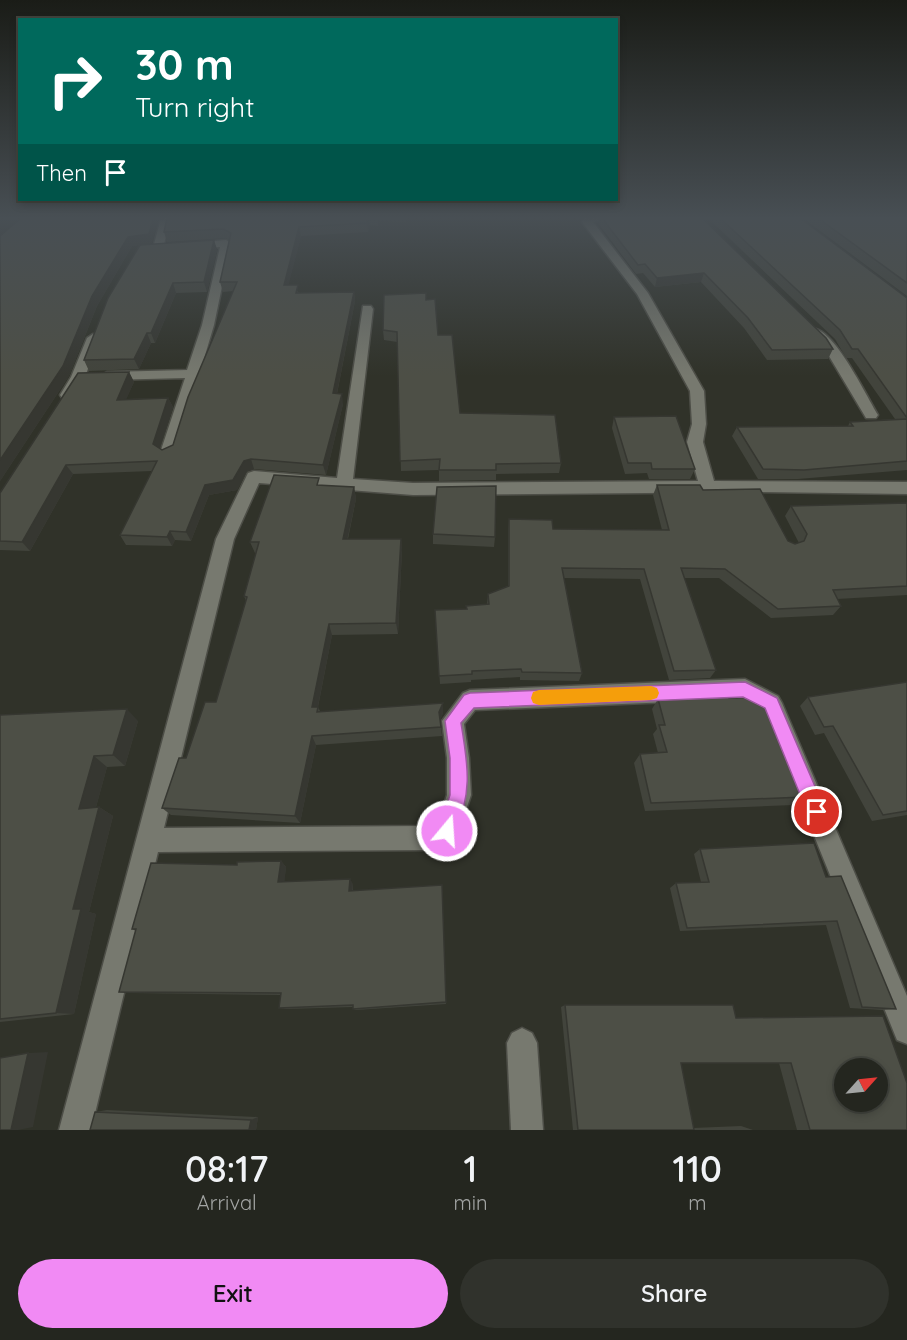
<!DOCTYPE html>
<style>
:root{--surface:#24261f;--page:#30322c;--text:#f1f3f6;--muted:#a3a5a4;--line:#41433d;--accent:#f18af4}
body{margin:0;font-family:Quicksand,sans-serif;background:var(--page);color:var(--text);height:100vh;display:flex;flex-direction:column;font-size:22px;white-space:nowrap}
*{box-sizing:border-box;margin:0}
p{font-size:20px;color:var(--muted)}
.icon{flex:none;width:33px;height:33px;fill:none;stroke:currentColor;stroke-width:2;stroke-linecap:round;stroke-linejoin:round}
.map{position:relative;height:1130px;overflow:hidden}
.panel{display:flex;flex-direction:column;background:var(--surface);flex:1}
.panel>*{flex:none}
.hud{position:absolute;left:18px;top:18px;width:600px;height:183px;border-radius:0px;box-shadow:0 3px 9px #0003,0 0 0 2px var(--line);background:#00695c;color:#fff;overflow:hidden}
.needle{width:39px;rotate:63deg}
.buttons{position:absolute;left:834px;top:1058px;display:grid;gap:12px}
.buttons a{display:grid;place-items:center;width:54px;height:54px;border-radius:50%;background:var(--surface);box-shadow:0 3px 9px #0003,0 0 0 2px var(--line);font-size:30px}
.pin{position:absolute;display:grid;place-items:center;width:51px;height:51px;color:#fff;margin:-26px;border:3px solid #fff;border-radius:50%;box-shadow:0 2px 6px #0007}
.me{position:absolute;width:66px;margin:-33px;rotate:18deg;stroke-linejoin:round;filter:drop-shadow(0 0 4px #0008)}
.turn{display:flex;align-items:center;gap:21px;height:126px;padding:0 18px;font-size:27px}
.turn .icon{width:78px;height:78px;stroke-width:2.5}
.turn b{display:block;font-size:42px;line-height:51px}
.then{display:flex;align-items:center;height:57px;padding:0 18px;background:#0003;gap:12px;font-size:22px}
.eta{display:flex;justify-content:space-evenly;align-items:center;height:102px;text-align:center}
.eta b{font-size:36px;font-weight:600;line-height:42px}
.button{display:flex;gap:12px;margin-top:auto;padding:12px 18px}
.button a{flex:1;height:69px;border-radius:36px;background:var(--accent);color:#111;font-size:24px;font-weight:600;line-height:69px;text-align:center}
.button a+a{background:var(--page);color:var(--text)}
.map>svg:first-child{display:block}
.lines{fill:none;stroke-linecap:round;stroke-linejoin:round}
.street-casing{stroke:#4d4e47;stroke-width:3}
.street{fill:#77796f;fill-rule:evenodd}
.wall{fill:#42443c}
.shaded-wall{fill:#363731}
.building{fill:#4d4f46;stroke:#363731;stroke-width:1.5;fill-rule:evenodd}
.route{fill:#f18af4;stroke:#9d5a9f;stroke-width:1.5}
.slow{fill:#f59e0b}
</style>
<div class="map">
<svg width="907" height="1130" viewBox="0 0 907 1130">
<rect width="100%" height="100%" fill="#303229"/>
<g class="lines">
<defs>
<g id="street">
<polygon points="161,218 171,218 163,248 158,251 153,248"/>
<polygon points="582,218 612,218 593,222 648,293 704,391 706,424 703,442 714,481 907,482 907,494 758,492 413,495 259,483 234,539 164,828 423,826 438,821 447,795 447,758 442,721 463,693 470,690 745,679 778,696 782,703 907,996 907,1044 897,1040 763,710 743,699 475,710 464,724 469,758 471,795 456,840 423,850 158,852 91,1130 59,1130 216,539 248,473 254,471 337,478 363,306 371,306 373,309 353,479 413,483 698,481 687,442 692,424 690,391 637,294 582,222"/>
<polygon points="226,240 231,243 214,325 176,453 168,458 160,453 185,378 107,380 100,376 107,372 187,370 202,325 220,247 191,249 186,246 191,243"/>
<path d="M816,329C837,335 866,395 878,415L876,418H866L823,346L810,333Z"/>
<polygon points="93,334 99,338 85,377 72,398 62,398 60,395 71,377 87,338"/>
<polygon points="522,1028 532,1033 537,1043 543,1130 511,1130 507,1043 512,1033"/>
</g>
</defs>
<use href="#street" class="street-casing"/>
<use href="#street" class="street"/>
</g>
<g class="wall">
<polygon points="167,218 406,218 406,222 378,221 378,226 370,225 368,232 301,236 288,285 300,293 354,292 355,301 337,394 343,404 326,475 254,469 247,471 237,490 209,495 191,541 175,540 172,546 126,545 120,535 152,471 73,474 30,551 0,550 0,493 129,372 134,382 126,399 168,398 173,407 160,448 162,450 173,445 233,291 223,292 220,282 229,240 226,238 167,242 164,232"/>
<polygon points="599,218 702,218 833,349 828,359 767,360 744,328 701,282 655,287 643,273 636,274 598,223"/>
<polygon points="708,218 800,218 907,298 907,470 798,479 758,479 732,436 737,427 848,426 850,422 895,419 852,358 846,358 835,339"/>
<polygon points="803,218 907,218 907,296"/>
<polygon points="0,236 152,243 142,244 217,249 207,292 176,293 155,343 151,343 139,369 89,371 84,360 139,245 132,246 97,306 69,376 0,481"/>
<polygon points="426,300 438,335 460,413 561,463 559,473 496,474 496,480 439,481 439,470 401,471 397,342 384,340 383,330"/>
<polygon points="614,417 695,469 690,479 649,479 647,473 625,474 612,428"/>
<polygon points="657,485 703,490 788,541 795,544 799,543 785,516 791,506 907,503 907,595 837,599 841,606 833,615 771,618 719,578 684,578 716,670 710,678 669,680 640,579 564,578 582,673 579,681 520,680 520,677 471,680 471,682 440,684 435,610 466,609 487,604 488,594 508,586 508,528 509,519 553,529 662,530 653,495"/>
<polygon points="320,486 354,487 356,499 348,539 401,539 402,550 398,634 332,635 318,707 320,711 443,713 440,720 442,736 316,745 300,823 171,815 162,808 186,758 216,702 246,601 244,596 256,553 255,553 250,542"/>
<polygon points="433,534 495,537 494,547 433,544"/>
<polygon points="907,682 907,815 872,821 824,733 815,735 800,706 808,697"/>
<polygon points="683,694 729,698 804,797 793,805 645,811 634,763 640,754 658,753 653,734 657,729 652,709 658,699 680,698"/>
<polygon points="0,715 138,721 125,766 107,767 96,807 99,807 113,816 89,912 96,914 74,1014 0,1022"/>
<polygon points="700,849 826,877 896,1009 882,1010 850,1008 826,925 680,931 670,888 676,883 701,882 694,854"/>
<polygon points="281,861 286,867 284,882 353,884 353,891 442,885 446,1004 356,1010 353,1009 353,1007 286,1009 279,1008 281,995 131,993 119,992 136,931 132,929 237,865"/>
<polygon points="565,1005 736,1018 907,1130 797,1130 779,1063 681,1063 693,1128 741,1126 753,1130 573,1130 561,1007"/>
<polygon points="107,1110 258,1117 256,1130 90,1130 95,1112"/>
</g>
<g class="shaded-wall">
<polygon points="4,218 19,218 0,235 0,221"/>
<polygon points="153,218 159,218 152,243 132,246 97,306 69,376 0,481 0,460 92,296 128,237"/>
<polygon points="368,218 370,225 368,232 367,223"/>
<polygon points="299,227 301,236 286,295 284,285"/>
<polygon points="214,240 217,249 207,292 204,282"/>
<polygon points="704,273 701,282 655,287 657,278"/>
<polygon points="173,283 176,293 155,343 151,333"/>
<polygon points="354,292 355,301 335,403 333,393"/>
<polygon points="147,333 151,343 139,369 134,359"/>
<polygon points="129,372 134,382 122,409 117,400"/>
<polygon points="342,394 343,404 326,475 323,465"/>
<polygon points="168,398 173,407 158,454 153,444"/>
<polygon points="251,459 254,469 247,471 237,490 209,495 191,541 186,532 205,485 244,461"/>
<polygon points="66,465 73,474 30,551 22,542"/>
<polygon points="354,487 356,499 345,550 343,539"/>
<polygon points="170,531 175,540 172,546 167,537"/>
<polygon points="401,539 402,550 398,634 396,623"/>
<polygon points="329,624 332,635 316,716 312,707"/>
<polygon points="443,703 443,713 440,721 439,712"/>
<polygon points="127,709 138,721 125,766 113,755"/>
<polygon points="312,736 316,745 300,823 295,816"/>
<polygon points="94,756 107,767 93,818 79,809"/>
<polygon points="99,807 113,816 89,912 96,914 74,1014 56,1013 73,909"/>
<polygon points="281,861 286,867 284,887 278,882"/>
<polygon points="350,879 353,884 352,896 349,891"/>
<polygon points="48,1052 33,1127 18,1130 11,1130 28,1053"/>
<polygon points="258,1117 256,1130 249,1130 251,1120"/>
</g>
<g class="building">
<polygon points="21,218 153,218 149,234 128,237 92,296 63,366 0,460 0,236"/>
<polygon points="167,218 368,218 367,223 299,227 284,285 298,285 296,293 354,292 333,393 342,394 323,465 251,459 244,461 233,480 205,485 186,532 170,531 167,537 120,535 157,461 66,465 22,542 0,541 0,493 78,373 129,372 117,400 168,398 153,444 162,450 173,445 188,397 237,282 220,282 231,233 223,229 164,232"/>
<polygon points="602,218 702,218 826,338 833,349 772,350 748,318 704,273 657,278 645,264 638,265"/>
<polygon points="720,218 800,218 907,298 907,418 858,349 852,349 840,330"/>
<polygon points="818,218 907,218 907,283"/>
<polygon points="214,240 204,282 173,283 151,333 147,333 134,359 84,360 108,298 140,245"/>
<polygon points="426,293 426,300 435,299 438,335 452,335 460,413 555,415 561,463 496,464 496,470 439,470 440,459 400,461 397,332 383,330 384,295"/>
<polygon points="676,416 695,469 652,469 651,463 628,463 614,417"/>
<polygon points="907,419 907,461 804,470 763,469 737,427 853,426 850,422"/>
<polygon points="274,475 319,478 317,485 354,487 343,539 401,539 396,623 329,624 312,707 318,707 317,712 443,703 439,712 441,727 312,736 295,816 162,808 179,758 186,758 205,702 216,702 247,597 244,596 259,542 250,542"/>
<polygon points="657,485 700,485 703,490 760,489 788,541 795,544 804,541 807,534 791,506 907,503 907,586 833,590 841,606 778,609 725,569 681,568 716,670 674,671 644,569 562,568 582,673 522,672 521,669 472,671 472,674 439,676 435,610 467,609 466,606 489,604 488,594 509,586 509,519 552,520 553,529 669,530"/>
<polygon points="496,486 495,537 433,534 437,487"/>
<polygon points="907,682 907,811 883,815 833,726 824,727 808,697"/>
<polygon points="727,692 729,698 762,697 770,701 804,797 651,803 640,754 667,752 659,725 665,725 658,699 684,698 683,694"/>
<polygon points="127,709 113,755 94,756 79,809 99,807 73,909 81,909 56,1013 0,1019 0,715"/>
<polygon points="814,843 826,877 841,876 896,1009 862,1007 837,921 687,928 676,883 709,882 700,849"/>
<polygon points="281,861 278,882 350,879 349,891 442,885 446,1002 353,1009 353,1005 279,1008 281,993 119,992 136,929 132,929 151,863 237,865 237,862"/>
<path d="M565,1005H733L736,1018L883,1016L907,1083V1130H810L791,1063H681L694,1130H578ZM844,1068H878V1101H844Z"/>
<polygon points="28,1053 11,1130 0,1130 0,1058"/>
<polygon points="95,1112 251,1120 249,1130 90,1130"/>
</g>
<linearGradient id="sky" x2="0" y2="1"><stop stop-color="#1a1c17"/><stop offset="0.58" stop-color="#484f54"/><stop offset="1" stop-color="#484f54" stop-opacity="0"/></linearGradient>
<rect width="907" height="376" fill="url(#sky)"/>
<path class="route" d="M745,682L777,698L826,812L823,819L817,821L810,819L765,708L743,697L474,708L461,723C469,770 472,793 454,837L447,840L441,837L438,831L450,795V758L445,721L464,695L470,693Z"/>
<polygon class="slow" points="651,686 657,688 659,693 657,698 651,700 539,705 533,703 531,698 533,692 539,690"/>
</svg>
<div class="buttons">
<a><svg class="needle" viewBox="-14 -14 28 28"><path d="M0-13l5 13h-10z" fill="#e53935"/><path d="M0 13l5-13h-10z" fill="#a3a5a4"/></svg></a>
</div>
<div class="pin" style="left:817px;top:812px;background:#d93025"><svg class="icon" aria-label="arrive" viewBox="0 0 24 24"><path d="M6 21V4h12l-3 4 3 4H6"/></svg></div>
<svg class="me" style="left:447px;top:831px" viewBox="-20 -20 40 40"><circle r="17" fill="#f18af4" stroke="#fff" stroke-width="3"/><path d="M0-11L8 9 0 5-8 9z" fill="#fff"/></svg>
<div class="hud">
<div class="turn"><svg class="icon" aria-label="right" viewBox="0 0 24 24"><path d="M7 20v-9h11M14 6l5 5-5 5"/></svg><div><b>30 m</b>Turn right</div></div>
<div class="then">Then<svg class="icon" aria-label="arrive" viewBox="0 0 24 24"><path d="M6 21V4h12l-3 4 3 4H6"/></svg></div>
</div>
</div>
<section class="panel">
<div class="eta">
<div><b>08:17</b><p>Arrival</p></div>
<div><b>1</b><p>min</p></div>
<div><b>110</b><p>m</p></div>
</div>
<div class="button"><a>Exit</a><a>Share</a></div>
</section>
